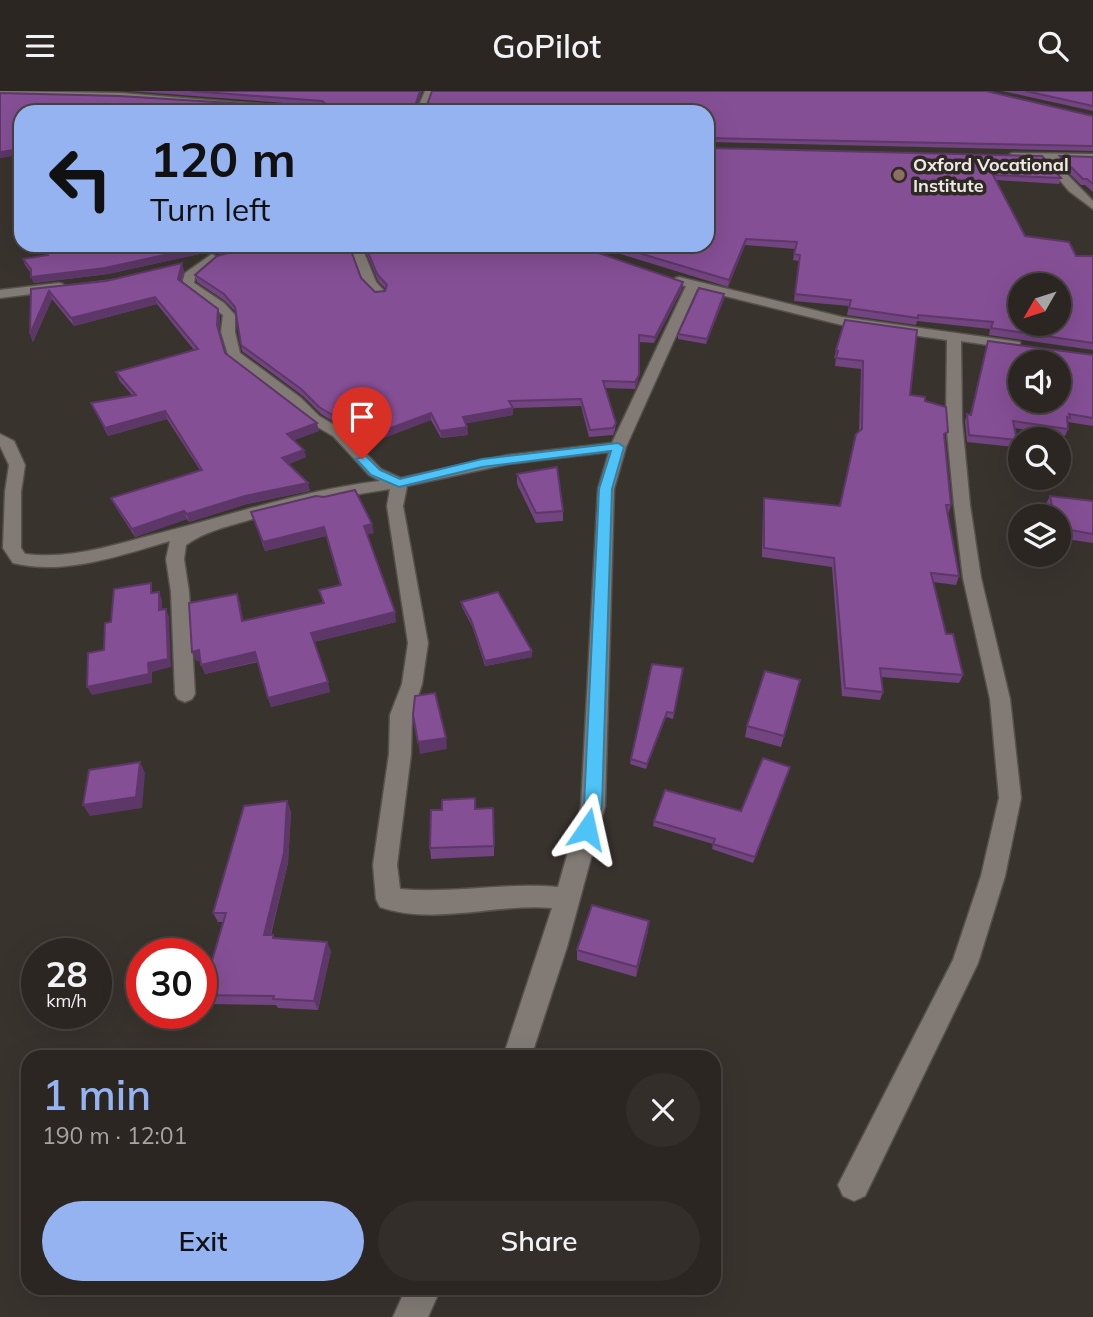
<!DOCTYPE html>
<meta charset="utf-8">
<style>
:root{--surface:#2b2622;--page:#332e2a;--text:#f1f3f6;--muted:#a6a5a5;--line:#474340;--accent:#95b2f1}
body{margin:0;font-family:Mulish,sans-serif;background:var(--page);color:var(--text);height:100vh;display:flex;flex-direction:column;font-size:26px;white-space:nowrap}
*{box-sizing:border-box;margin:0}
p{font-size:23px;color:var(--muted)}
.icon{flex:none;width:38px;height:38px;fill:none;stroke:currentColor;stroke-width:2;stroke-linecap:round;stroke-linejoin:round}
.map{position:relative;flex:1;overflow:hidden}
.details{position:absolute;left:21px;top:959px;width:700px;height:245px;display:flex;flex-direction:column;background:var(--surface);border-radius:21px;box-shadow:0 7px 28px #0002,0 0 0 2px var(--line)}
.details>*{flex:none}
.banner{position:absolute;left:14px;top:14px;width:700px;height:147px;border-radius:21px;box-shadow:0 7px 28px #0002,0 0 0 2px var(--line);background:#95b2f1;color:#111;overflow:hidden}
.needle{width:46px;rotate:231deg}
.controls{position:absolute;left:1008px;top:182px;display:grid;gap:14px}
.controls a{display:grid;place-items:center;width:63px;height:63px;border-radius:50%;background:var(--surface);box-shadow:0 7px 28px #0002,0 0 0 2px var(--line);font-size:35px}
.speed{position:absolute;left:21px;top:847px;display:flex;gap:14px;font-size:35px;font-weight:700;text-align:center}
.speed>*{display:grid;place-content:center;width:91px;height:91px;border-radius:50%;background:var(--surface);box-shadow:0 7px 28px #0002,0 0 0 2px var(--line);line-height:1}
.speed small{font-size:18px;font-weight:400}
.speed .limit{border:10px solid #d22;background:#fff;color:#111}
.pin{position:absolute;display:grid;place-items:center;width:60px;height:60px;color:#fff;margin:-72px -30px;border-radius:50% 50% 50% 0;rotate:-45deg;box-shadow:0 0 7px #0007}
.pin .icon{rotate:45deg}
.me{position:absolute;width:77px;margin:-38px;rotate:11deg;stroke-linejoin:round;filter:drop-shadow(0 0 5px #0008)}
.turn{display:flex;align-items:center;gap:24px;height:147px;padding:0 21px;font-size:32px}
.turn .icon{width:91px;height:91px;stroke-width:2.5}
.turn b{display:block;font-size:49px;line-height:60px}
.round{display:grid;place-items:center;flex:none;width:74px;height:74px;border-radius:37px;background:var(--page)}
.summary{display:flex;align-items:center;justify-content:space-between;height:119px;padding:0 21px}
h1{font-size:42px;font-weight:600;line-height:52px;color:var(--accent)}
.primary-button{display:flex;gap:14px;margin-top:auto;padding:14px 21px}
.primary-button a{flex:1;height:80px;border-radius:42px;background:var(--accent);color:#111;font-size:28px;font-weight:600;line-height:80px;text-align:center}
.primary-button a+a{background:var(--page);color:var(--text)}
header{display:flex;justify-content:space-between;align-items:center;height:91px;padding:0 21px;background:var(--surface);font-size:32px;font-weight:600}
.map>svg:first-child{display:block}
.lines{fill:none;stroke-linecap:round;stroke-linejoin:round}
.minor-casing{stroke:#56514c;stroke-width:3}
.minor{fill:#827b75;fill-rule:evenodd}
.wall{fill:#724480}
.shaded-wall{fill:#5d3768}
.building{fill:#854f95;stroke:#5d3768;stroke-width:2;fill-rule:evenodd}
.route{fill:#4fc3f7;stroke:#337fa1;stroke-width:2}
.education-dot{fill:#8d6e63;stroke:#2f2924;stroke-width:2.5}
.labels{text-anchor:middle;stroke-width:7;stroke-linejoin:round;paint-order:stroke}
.far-poi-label{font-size:18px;font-weight:bold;fill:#eee9e6;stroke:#2f2924;text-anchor:start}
</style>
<header><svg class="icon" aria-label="menu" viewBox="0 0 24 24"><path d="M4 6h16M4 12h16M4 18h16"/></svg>GoPilot<svg class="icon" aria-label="search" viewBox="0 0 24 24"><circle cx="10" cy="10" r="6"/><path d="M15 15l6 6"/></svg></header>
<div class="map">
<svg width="1093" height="1226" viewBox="0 0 1093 1226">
<rect width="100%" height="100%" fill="#39332e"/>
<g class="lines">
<defs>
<g id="minor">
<polygon points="0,0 121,2 323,18 327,21 121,7 0,4"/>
<polygon points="425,0 433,0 424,21 416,21"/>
<polygon points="1013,62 1093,63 1093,69 1052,68 1093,110 1093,118 1069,100 1042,68 1010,67 1010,63"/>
<polygon points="349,154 361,154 376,191 386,202 384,205 376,205 364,192"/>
<path d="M212,163L218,167L195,186L194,192L224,212L235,224V241L240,262L301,307L319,325L343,339L381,378L401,387L508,364L612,352L686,195L675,193V187L679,186L842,226L1020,251V257L1015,258L961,250L962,330L970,414L981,487L1010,608L1021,707L1005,785L978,872L865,1105L854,1110L843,1105L838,1094L953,869L981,785L999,707L990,608L963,487L954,414L946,330L947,249L842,234L697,198L626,356L614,398L605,715L567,856L531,966H503L552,817C497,812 434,835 380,816L376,808L373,774L389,663L390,624L402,593L408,552L387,415L390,398C341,405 294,416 246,430C225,436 204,441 186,454L184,468L189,501L195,603L192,608L185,611L178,608L175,603L171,501L166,468L170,450C121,464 64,485 13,472L3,457L5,401L9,374L0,355V343L14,350L25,374L21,401V457L25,463C69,469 114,454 156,443C231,424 304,399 380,390L369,384L333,345L309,331L291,313L229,267L221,241L223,224L182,193L185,182ZM609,361L598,398L581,715L558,796C505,791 453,803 400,798L397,774L411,663L412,624L422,593L428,552L403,415L407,395L508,373Z"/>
<polygon points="59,192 63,193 63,199 0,207 0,199"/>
<polygon points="406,1197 441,1197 428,1226 393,1226"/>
</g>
</defs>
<use href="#minor" class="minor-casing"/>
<use href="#minor" class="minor"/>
</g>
<g class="wall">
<polygon points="129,0 422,0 416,18 1093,25 1093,60 707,51 707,21 21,21 21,69 16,64 0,67 0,2 326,18 323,15"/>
<polygon points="1002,0 1093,0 1093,20"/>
<polygon points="708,57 1061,87 1059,93 996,89 1025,145 1076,165 1093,165 1093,259 989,244 990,238 917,230 916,234 847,224 849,215 794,210 799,170 793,169 795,158 745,154 728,196 591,154 707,154"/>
<polygon points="1060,65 1093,66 1093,101 1085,94 1081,94 1058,71"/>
<polygon points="43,154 240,154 108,183 34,192 31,186 31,182 25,174 23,168 48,164"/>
<polygon points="363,154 575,154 683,191 682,198 654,252 639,251 638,291 635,298 605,297 616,332 615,339 613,344 589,346 581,315 513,317 513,324 466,332 468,344 441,347 431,329 370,352 345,330 337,333 321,323 303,305 242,260 236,221 225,210 197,191 195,184 361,187 375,201 385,200 386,198 378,190"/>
<polygon points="184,179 182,190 218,218 220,225 219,241 225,262 319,340 294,349 306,366 289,373 310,400 247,413 189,431 187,428 135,446 115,415 111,407 200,379 167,328 108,345 91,312 132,304 119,289 116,281 194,259 157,213 74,235 52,208 33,251 30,243 31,198"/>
<polygon points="724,203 724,208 706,253 678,248 678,243"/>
<polygon points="845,229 910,304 925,310 945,349 951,414 948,423 959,485 956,494 933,491 946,543 963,584 959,592 881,586 883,601 880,609 842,605 832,476 762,466 763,416 764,407 839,415 859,340 861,278 835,275 836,267 834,267"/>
<polygon points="988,250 1093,264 1093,335 1068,331 1068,338 1065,345 1015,337 1017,349 1014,356 967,351 965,330 967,323 970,324"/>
<polygon points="517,383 563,420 563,430 536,432 517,393"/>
<polygon points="1050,405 1093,410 1093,452 1059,447 1059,425 1048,425 1046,413"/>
<polygon points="251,421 374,442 367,443 396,531 314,551 330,601 271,616 258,571 205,583 201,569 196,570 240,512 243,530 323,512 319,499 340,494 326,445 265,460"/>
<polygon points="461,511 532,566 485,575 472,535 462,516"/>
<polygon points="683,577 673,628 666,626 646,678 630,673 631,668"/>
<polygon points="800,589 781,656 745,646 747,635"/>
<polygon points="788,682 753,772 712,758 713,753 653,735 654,730 741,720"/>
<polygon points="475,707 476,718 494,728 494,765 431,768 430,757 442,719"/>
<polygon points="287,710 291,721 288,772 271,844 273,844 275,847 331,860 318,919 278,917 276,914 207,913 202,904 223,831 218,831 213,822"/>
<polygon points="648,840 636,886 577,869 577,859"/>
</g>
<g class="shaded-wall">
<polygon points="420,0 422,0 415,21 414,18"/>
<polygon points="14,59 16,64 0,67 0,61"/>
<polygon points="746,148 745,154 728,196 729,189"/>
<polygon points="210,154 240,154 108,183 34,192 31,186"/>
<polygon points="182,172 184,179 180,195 178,188"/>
<polygon points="683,191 682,198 654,252 655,246"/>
<polygon points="49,200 52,208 33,251 30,243"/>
<polygon points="724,203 724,208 706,253 707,248"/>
<polygon points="155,206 157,213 74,235 71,227"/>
<polygon points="218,218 220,225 218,242 217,234"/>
<polygon points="639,284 638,291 635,298 635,291"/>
<polygon points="513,317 513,324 464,333 463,326"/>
<polygon points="165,320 167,328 108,345 105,337"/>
<polygon points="431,322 431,329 370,352 369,345"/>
<polygon points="344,323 345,330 337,333 336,326"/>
<polygon points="317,332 319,340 289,351 287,343"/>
<polygon points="467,336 468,344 441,347 440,340"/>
<polygon points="304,359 306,366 284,375 282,367"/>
<polygon points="308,392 310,400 247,413 189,431 187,423 245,405"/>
<polygon points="184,420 187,428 135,446 132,438"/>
<polygon points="372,433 374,442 366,444 364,435"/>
<polygon points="324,436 326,445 265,460 263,451"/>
<polygon points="159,501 162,509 162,528 159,519"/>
<polygon points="237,503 240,512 245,539 242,530"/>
<polygon points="166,518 169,526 171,576 152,581 152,592 92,604 87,596 148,572"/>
<polygon points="395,521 396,531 313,551 311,542"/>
<polygon points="199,559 203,569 196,570 192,561"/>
<polygon points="532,560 532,566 485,575 485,570"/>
<polygon points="255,561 258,570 205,583 201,574"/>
<polygon points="328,591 330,601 271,616 268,607"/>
<polygon points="667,621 666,626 646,678 647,673"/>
<polygon points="446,647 447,658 420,663 418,651"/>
<polygon points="140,671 145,682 142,717 90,725 83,714"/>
<polygon points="287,710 291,721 288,772 268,853 264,844"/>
<polygon points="649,830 648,840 636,886 637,876"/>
<polygon points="327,851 331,860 318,919 314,910"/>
</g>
<g class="building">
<polygon points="191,0 420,0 414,18 426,17 432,0 986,0 1093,25 1093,55 707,47 707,21 21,21 21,65 14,59 0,61 0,2 119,5 326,18 329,16 322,10"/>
<polygon points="1026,0 1093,0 1093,15"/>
<path d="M707,55L708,57L1042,65L1061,87L993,84L1025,145L1069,151L1076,165H1093V252L991,237L993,231L918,224V227L849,217L851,209L795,203L800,164L794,163L797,151L746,148L729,189L612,154H707ZM1020,194H1059V233H1020Z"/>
<polygon points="1060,65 1093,66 1093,93 1087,88 1083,88"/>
<polygon points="43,154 210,154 105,177 31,186 31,178 23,168 48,164"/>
<polygon points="259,154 349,154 361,187 375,201 385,200 387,194 377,183 365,154 575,154 683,191 655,246 639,244 639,284 635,291 603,290 616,332 613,337 590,339 581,308 509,310 513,317 463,326 467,336 440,340 431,322 369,345 344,323 336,326 319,316 301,298 241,254 235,216 224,203 195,184 217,165"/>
<polygon points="182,172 178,188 218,218 217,234 225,262 317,332 287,343 304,359 282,367 308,392 245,405 187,423 184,420 132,438 111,407 202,379 165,320 105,337 91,312 136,304 116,281 198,258 155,206 71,227 49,200 30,243 31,198 106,190"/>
<polygon points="699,197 724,203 707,248 678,243"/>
<polygon points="845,229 917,239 910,304 925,306 925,310 946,316 948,341 944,343 951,414 946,414 959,485 931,482 946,543 953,543 963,584 880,577 883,601 845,597 834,467 764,457 764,407 840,415 856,343 862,338 863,270 836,267 838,260 836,259"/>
<path d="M988,250L1093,264V327L1069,323L1070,327L1067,326L1068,338L1013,330L1017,349L969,344L967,323L971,324ZM1020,271H1059V310H1020Z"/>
<polygon points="557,376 563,420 536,422 517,383"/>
<polygon points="355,399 372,433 364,435 395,521 311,542 328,591 268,607 255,561 201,574 199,559 192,561 189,512 237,503 242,530 324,512 319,499 341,494 324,436 263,451 251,421 316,405 324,406"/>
<polygon points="1050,405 1093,410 1093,443 1059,437 1059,425 1054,425"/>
<polygon points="151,492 151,502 159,501 159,519 166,518 168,568 148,572 149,583 87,596 88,562 104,559 105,532 111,531 114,498"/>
<polygon points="498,501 532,560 485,570 471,529 461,511"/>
<polygon points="652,573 683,577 674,622 667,621 647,673 631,668"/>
<polygon points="765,580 800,589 784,645 747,635"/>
<polygon points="435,602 446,647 418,651 413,624 415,605"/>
<polygon points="763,667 790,676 755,766 713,753 715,748 654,730 665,699 741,720"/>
<polygon points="140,671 136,706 83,714 89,679"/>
<polygon points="475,707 475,718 493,717 494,755 430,757 431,719 442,719 442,709"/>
<polygon points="287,710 284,762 264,844 273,844 273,847 327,851 314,910 273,908 274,905 202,904 226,822 213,822 244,715"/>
<polygon points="592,814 649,830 637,876 577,859"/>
</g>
<polygon class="route" points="618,352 624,356 612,398 602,715 593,744 587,746 581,744 578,738 584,715 599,398 611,360 482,376 399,396 371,384 356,368 366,365 380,379 400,388 482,368"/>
<circle class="education-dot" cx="899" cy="84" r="7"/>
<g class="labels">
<g class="far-poi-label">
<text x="913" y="80">Oxford Vocational<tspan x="913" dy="21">Institute</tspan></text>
</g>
</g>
</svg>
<div class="controls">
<a><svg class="needle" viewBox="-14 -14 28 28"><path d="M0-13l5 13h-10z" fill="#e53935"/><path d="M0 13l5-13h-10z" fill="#a6a5a5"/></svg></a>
<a><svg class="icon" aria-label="sound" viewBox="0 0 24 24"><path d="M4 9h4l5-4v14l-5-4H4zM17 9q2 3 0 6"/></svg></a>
<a><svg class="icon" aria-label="search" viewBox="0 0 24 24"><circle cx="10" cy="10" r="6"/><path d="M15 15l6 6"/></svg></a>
<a><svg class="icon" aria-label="layers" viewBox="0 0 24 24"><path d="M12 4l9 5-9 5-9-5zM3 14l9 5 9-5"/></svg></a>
</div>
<div class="speed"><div>28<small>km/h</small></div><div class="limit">30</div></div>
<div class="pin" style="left:362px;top:368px;background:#d93025"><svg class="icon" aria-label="arrive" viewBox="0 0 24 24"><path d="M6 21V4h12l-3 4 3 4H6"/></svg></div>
<svg class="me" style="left:587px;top:738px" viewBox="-20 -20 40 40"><path d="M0-17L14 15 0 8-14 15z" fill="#4fc3f7" stroke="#fff" stroke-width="4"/></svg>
<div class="banner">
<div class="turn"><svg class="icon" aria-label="left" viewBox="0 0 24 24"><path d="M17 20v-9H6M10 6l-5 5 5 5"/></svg><div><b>120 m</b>Turn left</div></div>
</div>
<section class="details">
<div class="summary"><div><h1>1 min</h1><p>190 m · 12:01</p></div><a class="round"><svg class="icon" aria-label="close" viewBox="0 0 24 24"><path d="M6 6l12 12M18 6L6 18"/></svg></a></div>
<div class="primary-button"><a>Exit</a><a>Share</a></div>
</section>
</div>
